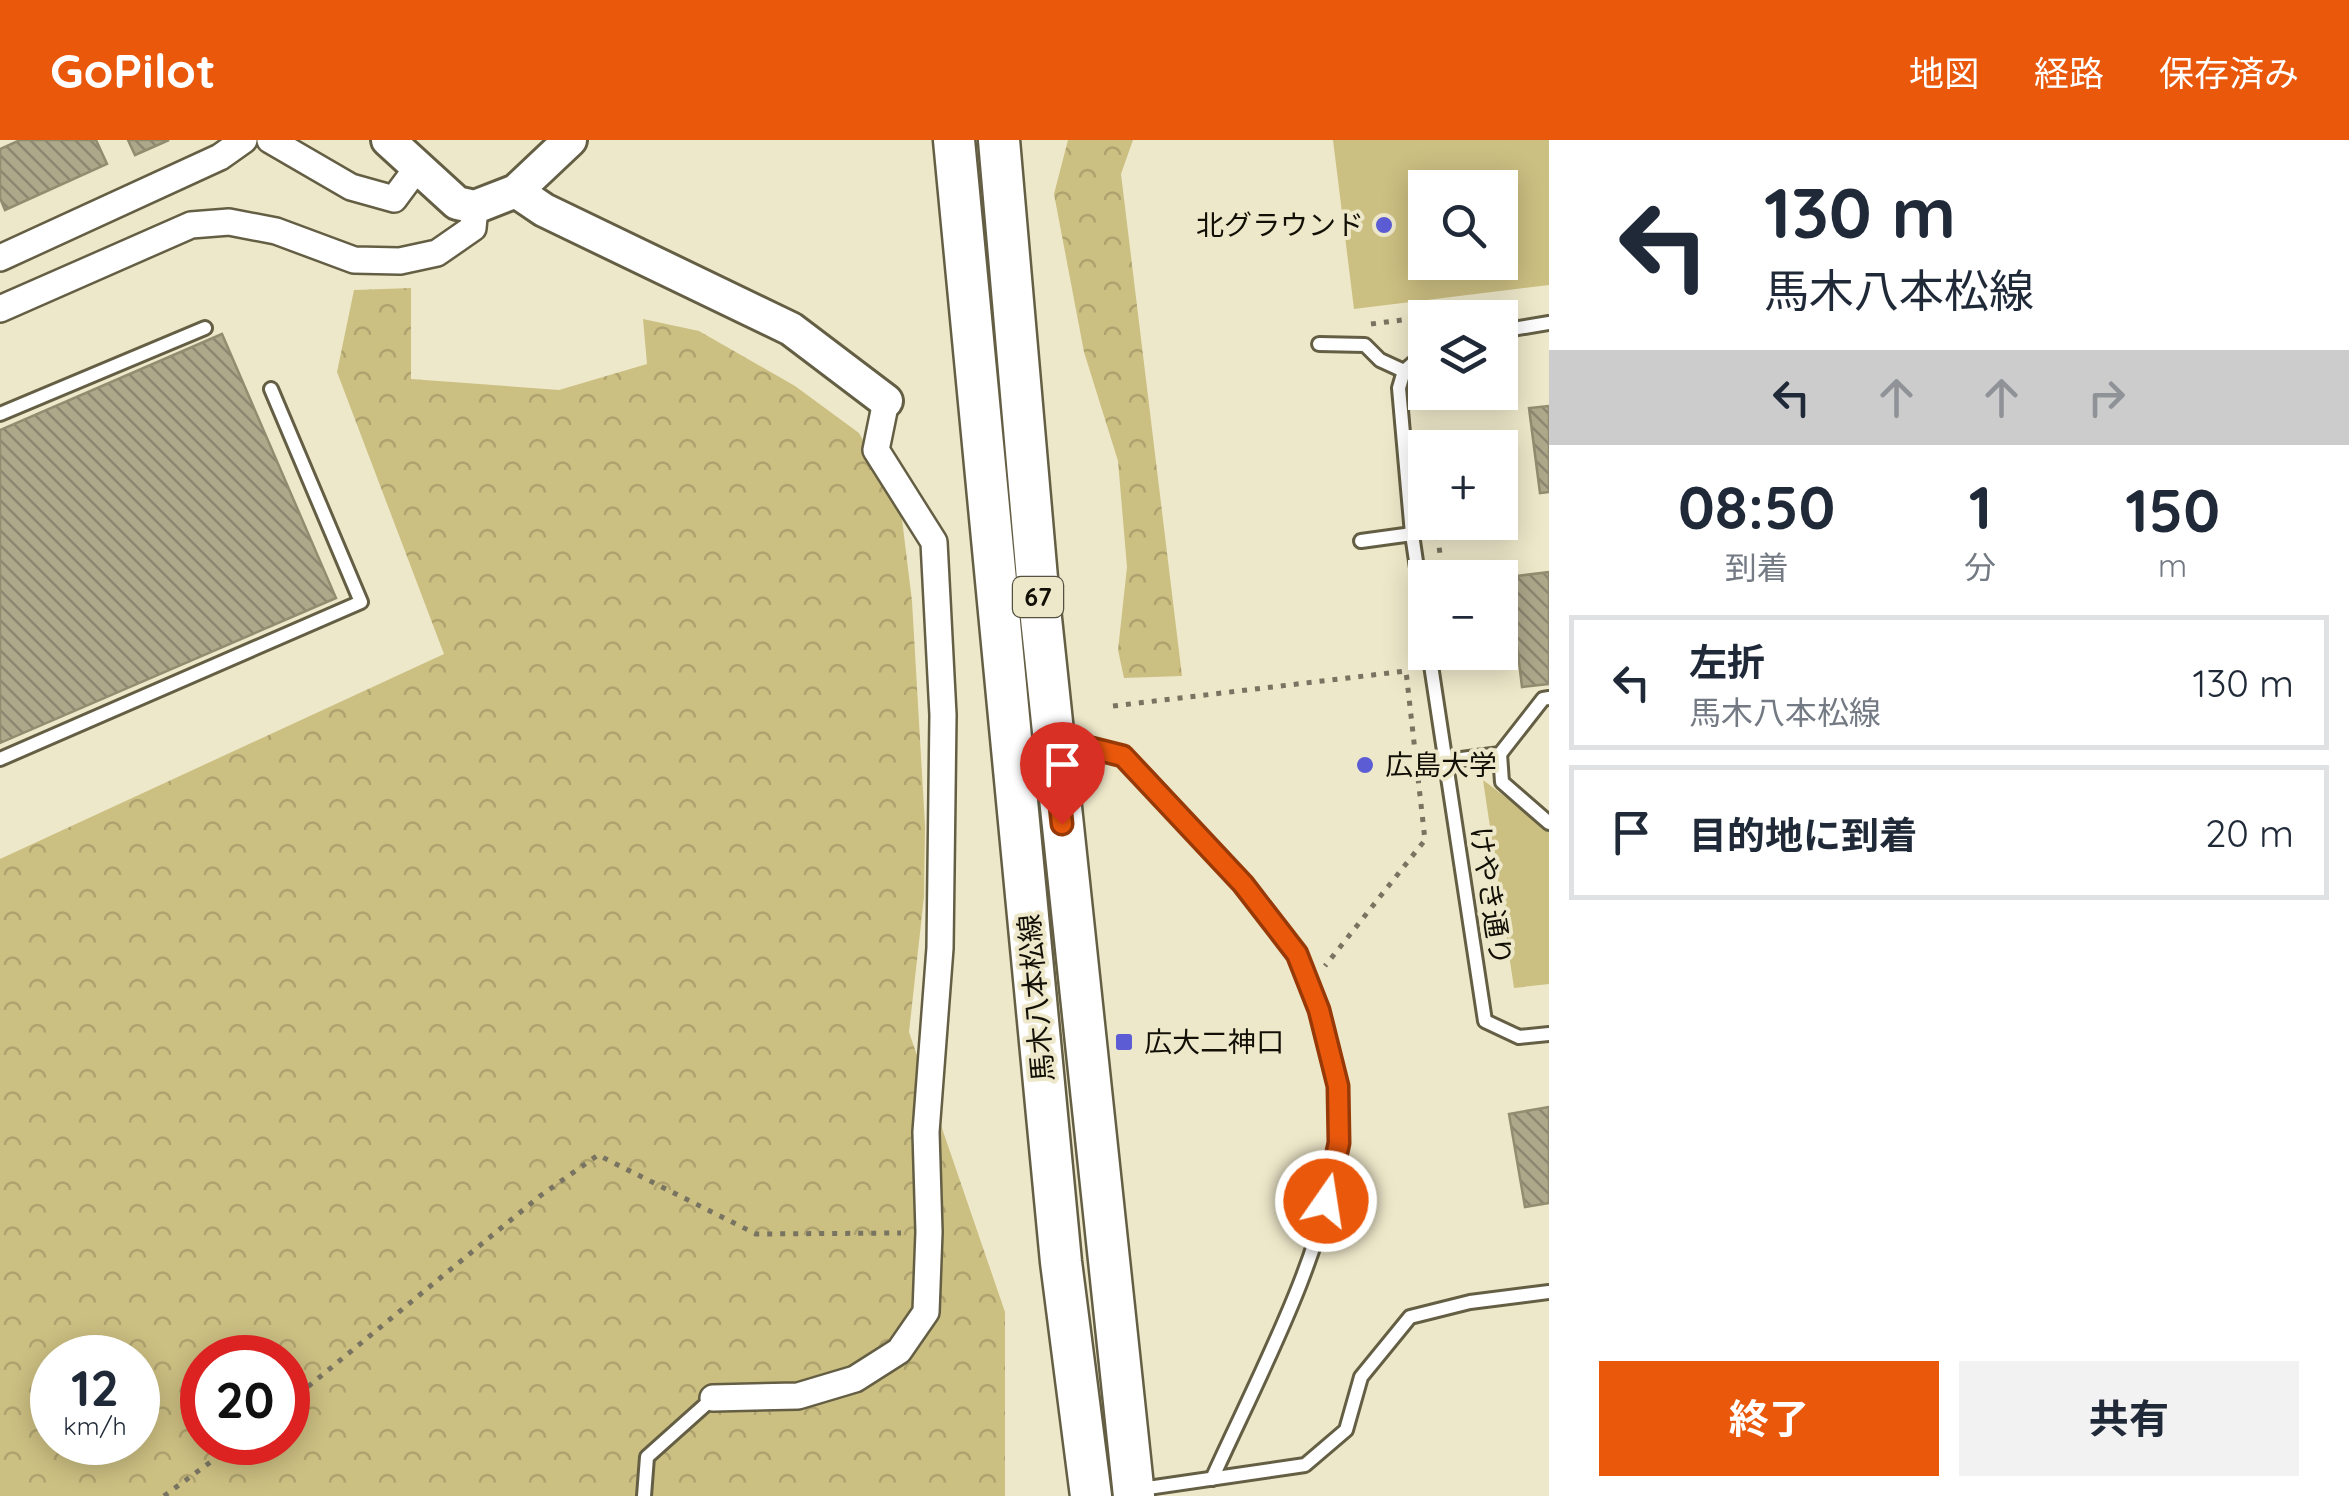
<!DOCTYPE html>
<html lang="ja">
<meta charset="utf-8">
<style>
:root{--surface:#fff;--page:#f2f2f3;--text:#1f2937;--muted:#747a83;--line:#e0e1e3;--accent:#ea580c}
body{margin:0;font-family:Quicksand,"Noto Sans JP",sans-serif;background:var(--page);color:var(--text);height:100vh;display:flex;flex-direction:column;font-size:38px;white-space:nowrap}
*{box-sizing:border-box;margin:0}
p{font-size:32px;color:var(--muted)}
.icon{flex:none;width:55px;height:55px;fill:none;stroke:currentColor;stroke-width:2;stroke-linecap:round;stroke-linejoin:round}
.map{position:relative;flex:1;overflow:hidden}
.drawer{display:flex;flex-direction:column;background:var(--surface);width:800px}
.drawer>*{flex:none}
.hud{background:#fff;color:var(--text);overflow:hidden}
.tools{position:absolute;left:1408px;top:30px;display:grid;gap:20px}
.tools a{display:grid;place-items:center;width:110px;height:110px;border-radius:0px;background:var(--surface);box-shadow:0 5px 25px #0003;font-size:50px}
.speed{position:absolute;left:30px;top:1195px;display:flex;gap:20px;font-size:50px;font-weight:700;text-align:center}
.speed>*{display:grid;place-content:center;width:130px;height:130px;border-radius:50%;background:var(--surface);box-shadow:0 5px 25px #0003;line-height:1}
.speed small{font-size:25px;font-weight:400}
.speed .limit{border:15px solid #d22;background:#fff;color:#111}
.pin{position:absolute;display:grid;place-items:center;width:85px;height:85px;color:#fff;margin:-102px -42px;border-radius:50% 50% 50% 0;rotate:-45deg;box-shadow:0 0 10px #0007}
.pin .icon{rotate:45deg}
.me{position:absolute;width:110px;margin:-55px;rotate:13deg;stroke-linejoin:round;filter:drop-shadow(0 0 8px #0008)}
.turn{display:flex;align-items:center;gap:35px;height:210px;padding:0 50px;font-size:45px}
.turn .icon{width:130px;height:130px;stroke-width:2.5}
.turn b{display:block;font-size:70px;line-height:85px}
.lanes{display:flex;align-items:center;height:95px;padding:0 50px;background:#0003;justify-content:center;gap:50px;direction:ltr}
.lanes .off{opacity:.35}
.eta{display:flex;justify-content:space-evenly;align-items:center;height:170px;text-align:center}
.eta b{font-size:60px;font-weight:700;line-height:70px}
.action{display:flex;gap:20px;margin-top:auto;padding:20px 50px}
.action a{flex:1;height:115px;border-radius:0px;background:var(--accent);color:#fff;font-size:40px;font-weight:700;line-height:115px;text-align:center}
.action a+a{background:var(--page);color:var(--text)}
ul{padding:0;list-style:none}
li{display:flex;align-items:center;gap:30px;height:135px;margin:0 20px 15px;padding:0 30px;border:5px solid var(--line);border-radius:0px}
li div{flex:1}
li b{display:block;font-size:38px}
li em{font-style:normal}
header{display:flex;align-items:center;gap:60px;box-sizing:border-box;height:140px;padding:0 50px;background:var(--accent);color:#fff}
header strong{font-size:48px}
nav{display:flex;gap:55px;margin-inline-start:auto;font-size:35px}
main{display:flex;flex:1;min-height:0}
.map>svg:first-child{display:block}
.grass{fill:#ccbf82;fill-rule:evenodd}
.forest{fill:url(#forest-crowns);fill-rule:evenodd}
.building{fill:url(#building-back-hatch);stroke:#928c70;stroke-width:2.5}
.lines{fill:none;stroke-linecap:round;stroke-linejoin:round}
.service-casing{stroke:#645f44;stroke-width:18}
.minor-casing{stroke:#645f44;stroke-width:30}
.tertiary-casing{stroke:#645f44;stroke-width:38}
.primary-casing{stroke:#645f44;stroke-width:45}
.path{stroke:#787461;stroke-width:5;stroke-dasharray:5 8;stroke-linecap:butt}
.service{stroke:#fff;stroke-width:12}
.minor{stroke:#fff;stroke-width:25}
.tertiary{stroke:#fff;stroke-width:32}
.primary{stroke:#fff;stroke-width:40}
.route-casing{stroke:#983908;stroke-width:25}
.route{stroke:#ea580c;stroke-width:18}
.poi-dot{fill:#5c5dd5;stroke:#eee8ca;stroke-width:4}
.labels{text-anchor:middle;stroke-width:8;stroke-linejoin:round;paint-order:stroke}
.shield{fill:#eee8ca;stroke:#545141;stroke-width:2.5}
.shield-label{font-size:25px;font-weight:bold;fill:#121006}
.poi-label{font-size:28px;fill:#121006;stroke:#eee8ca;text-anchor:start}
.street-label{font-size:28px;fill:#121006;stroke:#eee8ca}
</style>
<header>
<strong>GoPilot</strong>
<nav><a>地図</a><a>経路</a><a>保存済み</a></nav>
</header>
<main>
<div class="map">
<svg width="1549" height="1356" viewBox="0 0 1549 1356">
<defs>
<pattern id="forest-crowns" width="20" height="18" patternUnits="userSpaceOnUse" patternTransform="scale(2.5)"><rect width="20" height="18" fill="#ccbf82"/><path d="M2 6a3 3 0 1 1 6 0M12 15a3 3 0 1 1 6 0" fill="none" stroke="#aea36f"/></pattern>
<pattern id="building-back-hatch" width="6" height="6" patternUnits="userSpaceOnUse" patternTransform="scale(2.5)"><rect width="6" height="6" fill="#aea88b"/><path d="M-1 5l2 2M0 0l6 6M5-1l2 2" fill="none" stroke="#8c8770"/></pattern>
</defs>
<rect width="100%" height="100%" fill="#eee8ca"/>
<g class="grass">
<path d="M1333,0H1549V145L1354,169ZM1425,48H1500V122H1425Z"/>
<polygon points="1483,640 1549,690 1549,844 1514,848"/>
</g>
<g class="forest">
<polygon points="1068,0 1133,0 1121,34 1182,536 1124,538 1118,510 1127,427 1118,321 1084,212 1054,54"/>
<path d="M411,148V239L559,250L647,224L643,179L699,191L795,246L859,293L901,371L912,461L925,685L924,757L909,892L1005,1172V1356H0V719L444,514L337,232L354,150ZM52,1218H138V1302H52ZM202,1218H288V1302H202Z"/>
</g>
<g class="building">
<polygon points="20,0 96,0 107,24 5,70 0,58 0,9"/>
<polygon points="128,0 169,0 135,15"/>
<polygon points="222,194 336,458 0,603 0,290"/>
<polygon points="1549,266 1549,352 1540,353 1529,268"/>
<polygon points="1549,432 1549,544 1522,547 1509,437"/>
<polygon points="1549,967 1549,1063 1525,1067 1509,974"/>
</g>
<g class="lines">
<defs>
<g id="service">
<polyline points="1500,191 1549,183"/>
<polyline points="1319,204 1365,205 1380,220 1404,231"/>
<polyline points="1425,213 1404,231 1399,248 1412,394 1425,483"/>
<polyline points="0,274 205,188"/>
<polyline points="1361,401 1412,394"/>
<polyline points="1429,512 1485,881 1519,897 1549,894"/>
<path d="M1062,607C1080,605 1104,607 1121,615C1139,624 1185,679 1201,697C1230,730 1276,777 1297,814C1322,859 1346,955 1339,1006C1321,1122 1260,1233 1212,1339"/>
<polyline points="1500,614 1502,642 1549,683"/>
<polyline points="0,619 361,462 271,249"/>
<polyline points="1446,621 1500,614 1543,559 1549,558"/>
<polyline points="1141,1349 1305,1325 1346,1290 1361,1237 1410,1177 1470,1162 1549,1152"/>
<polyline points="644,1356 647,1317 713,1258"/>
</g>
<g id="minor">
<polyline points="270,0 351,47 394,59 417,28"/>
<polyline points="0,118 220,17 244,0"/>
<polyline points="0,169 191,85 229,82 276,91 354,120 400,121 437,113 473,88 475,67"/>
<polyline points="713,1258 798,1256 855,1239 899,1211 926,1172 929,1092 926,992 940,808 943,575 934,402 876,310 886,261"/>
</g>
<g id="tertiary">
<polyline points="388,0 457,63 475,67 516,51 570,0"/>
<polyline points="516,51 544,70 791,189 886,261"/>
</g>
<g id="primary">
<polyline points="954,0 1061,1122 1091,1356"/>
<polyline points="999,0 1038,450 1134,1356"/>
</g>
</defs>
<use href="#service" class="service-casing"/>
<use href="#minor" class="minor-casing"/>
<use href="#tertiary" class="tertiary-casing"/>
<use href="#primary" class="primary-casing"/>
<g class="path">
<polyline points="1371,184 1494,168"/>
<polyline points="1436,382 1443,438"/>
<polyline points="1113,566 1406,531 1425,700 1325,826"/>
<polyline points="288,1263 540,1056 598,1015 756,1094 901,1093"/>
<polyline points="164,1356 238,1302"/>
</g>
<use href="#service" class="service"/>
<use href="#minor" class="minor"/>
<use href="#tertiary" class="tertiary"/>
<use href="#primary" class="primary"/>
</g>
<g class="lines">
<defs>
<polyline id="route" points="1062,684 1054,608 1079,605 1123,616 1243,744 1297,814 1319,870 1338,946 1339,1003 1326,1061"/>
</defs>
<use href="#route" class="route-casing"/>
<use href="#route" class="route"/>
</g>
<g class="poi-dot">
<circle cx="1384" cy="85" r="10"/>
<circle cx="1365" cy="625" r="10"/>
<rect x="1114" y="892" width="20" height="20" rx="5"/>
</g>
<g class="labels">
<rect class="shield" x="1013" y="437" width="50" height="40" rx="8"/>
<g class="shield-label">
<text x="1038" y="466">67</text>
</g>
<g class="poi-label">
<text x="1364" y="95" text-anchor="end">北グラウンド</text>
<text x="1385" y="635">広島大学</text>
<text x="1144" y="912">広大二神口</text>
</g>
<g class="street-label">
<text transform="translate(1491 756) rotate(81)" y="10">けやき通り</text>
<text transform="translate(1036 858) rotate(-95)" y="10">馬木八本松線</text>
</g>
</g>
</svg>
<div class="tools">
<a><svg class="icon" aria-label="search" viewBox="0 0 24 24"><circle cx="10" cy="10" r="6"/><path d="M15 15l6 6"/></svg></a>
<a><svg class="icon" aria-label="layers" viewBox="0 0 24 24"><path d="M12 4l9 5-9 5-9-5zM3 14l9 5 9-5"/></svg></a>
<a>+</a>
<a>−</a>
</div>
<div class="speed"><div>12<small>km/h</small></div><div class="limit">20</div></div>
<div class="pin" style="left:1062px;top:684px;background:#d93025"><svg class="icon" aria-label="arrive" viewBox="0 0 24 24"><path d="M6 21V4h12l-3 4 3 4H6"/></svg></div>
<svg class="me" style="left:1326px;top:1061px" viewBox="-20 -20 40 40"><circle r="17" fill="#ea580c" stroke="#fff" stroke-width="3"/><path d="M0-11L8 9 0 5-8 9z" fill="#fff"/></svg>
</div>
<section class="drawer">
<div class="hud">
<div class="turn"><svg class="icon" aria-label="left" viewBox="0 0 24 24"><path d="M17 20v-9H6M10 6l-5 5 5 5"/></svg><div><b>130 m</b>馬木八本松線</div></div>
<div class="lanes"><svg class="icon" aria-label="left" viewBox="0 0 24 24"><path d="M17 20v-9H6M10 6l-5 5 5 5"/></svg><svg class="icon off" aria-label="ahead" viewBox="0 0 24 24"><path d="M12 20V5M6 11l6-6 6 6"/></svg><svg class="icon off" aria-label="ahead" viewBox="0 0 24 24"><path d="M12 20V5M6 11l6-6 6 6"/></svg><svg class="icon off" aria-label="right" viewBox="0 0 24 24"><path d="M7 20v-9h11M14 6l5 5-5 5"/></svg></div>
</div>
<div class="eta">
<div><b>08:50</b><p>到着</p></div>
<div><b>1</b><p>分</p></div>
<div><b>150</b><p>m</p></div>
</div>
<ul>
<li><svg class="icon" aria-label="left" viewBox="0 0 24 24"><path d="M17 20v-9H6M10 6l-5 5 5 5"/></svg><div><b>左折</b><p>馬木八本松線</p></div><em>130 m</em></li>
<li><svg class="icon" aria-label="arrive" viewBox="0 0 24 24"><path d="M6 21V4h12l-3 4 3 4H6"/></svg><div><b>目的地に到着</b></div><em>20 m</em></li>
</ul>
<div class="action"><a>終了</a><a>共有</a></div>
</section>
</main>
